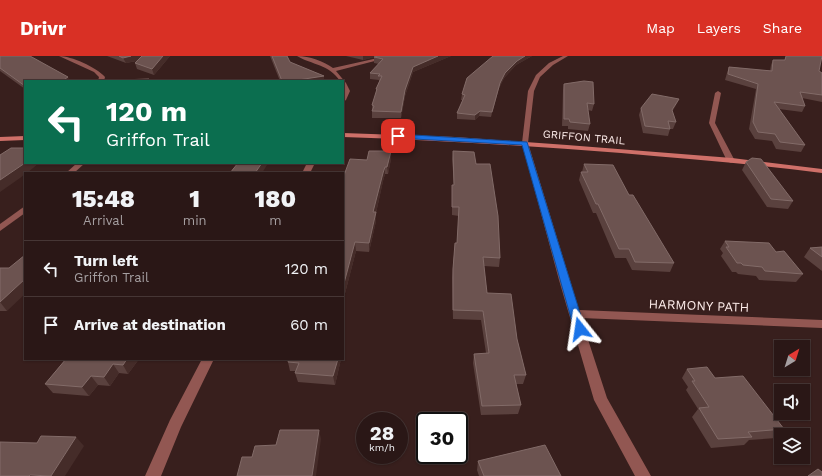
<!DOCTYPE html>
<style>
:root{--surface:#2a1716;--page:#32201f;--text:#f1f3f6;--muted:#a59fa1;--line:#463635;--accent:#d93025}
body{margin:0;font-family:"Work Sans",sans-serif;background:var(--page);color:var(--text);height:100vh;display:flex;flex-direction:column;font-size:15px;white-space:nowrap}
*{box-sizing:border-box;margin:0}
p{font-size:13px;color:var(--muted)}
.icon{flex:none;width:22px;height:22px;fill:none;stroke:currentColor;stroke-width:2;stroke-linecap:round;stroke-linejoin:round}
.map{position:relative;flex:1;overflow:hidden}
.sheet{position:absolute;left:24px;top:116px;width:320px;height:188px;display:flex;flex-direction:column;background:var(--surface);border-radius:0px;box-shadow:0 1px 3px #0004,0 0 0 1px var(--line)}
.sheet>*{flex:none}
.banner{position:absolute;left:24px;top:24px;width:320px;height:84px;border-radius:0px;box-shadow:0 1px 3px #0004,0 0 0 1px var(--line);background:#0b6e4f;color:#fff;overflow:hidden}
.needle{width:26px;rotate:38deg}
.controls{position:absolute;left:774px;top:284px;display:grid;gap:8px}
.controls a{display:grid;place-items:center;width:36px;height:36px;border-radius:0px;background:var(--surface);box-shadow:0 1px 3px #0004,0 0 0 1px var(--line);font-size:20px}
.speed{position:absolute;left:356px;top:356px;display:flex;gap:8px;font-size:20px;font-weight:700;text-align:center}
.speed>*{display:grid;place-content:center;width:52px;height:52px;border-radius:50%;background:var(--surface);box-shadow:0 1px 3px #0004,0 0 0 1px var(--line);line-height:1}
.speed small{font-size:10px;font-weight:400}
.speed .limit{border:2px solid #111;border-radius:6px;background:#fff;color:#111}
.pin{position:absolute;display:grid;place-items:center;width:34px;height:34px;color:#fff;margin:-17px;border-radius:8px;box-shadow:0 2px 6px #0006}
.me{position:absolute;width:44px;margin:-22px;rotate:345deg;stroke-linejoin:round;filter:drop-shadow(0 0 3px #0008)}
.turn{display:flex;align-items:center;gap:14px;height:84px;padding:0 16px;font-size:18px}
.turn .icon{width:52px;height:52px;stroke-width:2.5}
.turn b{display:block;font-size:28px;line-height:34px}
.eta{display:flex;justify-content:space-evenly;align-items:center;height:68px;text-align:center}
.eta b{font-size:24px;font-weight:800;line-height:28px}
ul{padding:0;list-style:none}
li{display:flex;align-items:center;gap:12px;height:56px;padding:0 16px;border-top:1px solid var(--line)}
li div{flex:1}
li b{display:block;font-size:15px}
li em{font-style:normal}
header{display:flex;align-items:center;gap:24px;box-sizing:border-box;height:56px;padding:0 20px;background:var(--accent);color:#fff}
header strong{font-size:19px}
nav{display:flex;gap:22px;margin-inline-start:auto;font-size:14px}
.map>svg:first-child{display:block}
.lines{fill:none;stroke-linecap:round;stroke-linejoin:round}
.street{fill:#925752;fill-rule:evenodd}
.secondary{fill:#cf7069;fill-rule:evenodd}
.wall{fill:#5a413e}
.shaded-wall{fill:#452c29}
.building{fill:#6c5350;stroke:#826b68}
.route{fill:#1a73e8;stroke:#114b97}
.labels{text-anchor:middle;stroke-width:3.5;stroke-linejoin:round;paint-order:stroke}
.far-street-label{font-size:11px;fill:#fdecea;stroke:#381f1d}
.street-label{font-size:13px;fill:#fdecea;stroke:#381f1d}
</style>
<header>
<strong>Drivr</strong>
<nav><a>Map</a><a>Layers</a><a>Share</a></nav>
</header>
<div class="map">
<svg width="822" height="420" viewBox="0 0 822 420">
<rect width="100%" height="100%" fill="#381f1d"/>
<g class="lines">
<g class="street">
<path d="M59,0C71,0 96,11 105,21L104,25H98L99,21L94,16Z"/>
<path d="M297,0C310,0 323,5 333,12L387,0H394L336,15L346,27L350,35L346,44L343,46L344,35L343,25H340C329,8 312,9 297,0Z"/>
<polygon points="563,0 568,0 553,9 540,21 534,35 528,87 579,254 822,264 822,272 581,262 607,342 651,420 635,420 594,344 559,224 522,87 528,35 536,19 549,7"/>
<polygon points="718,35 721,37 715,67 735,105 731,107 727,105 709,67 715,37"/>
<polygon points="77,107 85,107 74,117 66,117"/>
<polygon points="307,107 315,107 310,117 302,117"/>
<polygon points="25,150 25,157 0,175 0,168"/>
<polygon points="202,303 214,303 181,371 161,420 145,420 170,364"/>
</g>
<g class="secondary">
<path d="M343,77L455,81L567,89L732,102L822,113V117C755,108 688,103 621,97C528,90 436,84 343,81Z"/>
<polygon points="25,80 25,84 0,85 0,81"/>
</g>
</g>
<g class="wall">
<polygon points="0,0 25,25 25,33 0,15"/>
<polygon points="107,0 170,0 154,19 137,13 135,7 137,5 126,7"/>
<polygon points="270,0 287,0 290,6 324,20 324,25 280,25"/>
<polygon points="346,0 451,0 413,16 405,40 401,62 372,62 372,49 376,37 376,33 379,26 379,24 370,23 370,17 379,8 374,7 374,1 363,4"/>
<polygon points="493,0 532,0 516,9 504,22 499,32 491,61 479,60 475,64 457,63 457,57 463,44 461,44 462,38"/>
<polygon points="773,4 819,15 822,17 822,46 802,42 805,50 802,56 779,53 805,89 801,96 776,93 772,85 755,83 749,73 756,33 725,24 727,17 729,11 770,15 771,9"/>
<polygon points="564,28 594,48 592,55 588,54 590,68 588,75 568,73 568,70 562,70 563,34"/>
<polygon points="679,43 676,49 672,56 676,66 673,73 670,73 668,80 643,77 639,59 641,52"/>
<polygon points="453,95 476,108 500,202 499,211 484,210 487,237 517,283 526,319 523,328 516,328 521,349 518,358 481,359 473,307 474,298 486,297 481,264 453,263 452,222 455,187 457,187 459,160 452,159 452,129 454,129 452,103"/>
<polygon points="391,103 388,118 385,118 383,125 376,157 376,165 369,196 356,195 343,245 367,104"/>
<polygon points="746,106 793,145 788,153 767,151 742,114"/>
<polygon points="584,108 629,139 674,207 670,216 632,214 626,202 615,202 596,157 593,157 579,124 581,116 582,116"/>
<polygon points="725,185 776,196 803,218 796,226 759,224 756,220 738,218 736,216 732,216 721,200 723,197 720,193"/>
<polygon points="822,191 822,215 804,201 810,192"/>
<polygon points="0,212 9,212 7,255 0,255"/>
<polygon points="66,303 139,303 128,318 119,317 110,330 98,329 89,340 53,337 45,328"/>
<polygon points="280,303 341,303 335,329 298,326 295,317 296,315 290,315 288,306 288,305 280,304"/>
<polygon points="687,313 715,322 784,373 776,382 749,384 744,389 711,392 692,361 698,353 686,334 688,331 682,322"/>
<polygon points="478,405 561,420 479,420 477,414"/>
</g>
<g class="shaded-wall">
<polygon points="131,0 145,0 146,3 126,7 123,2"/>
<polygon points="163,0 170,0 154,19 152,13"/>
<polygon points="363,0 380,0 363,4"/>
<polygon points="438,0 451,0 413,16 405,40 401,62 401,56 405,34 413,11"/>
<polygon points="525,0 532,0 516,9 504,22 499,32 491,61 492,56 500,27 505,17 517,5"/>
<polygon points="324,20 324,25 298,25 298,24"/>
<polygon points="68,21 70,25 62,25"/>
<polygon points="679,43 676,49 669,61 672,54"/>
<polygon points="480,55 479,60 475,64 475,59"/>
<polygon points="391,95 391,103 388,118 387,111"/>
<polygon points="25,107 39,107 27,117 25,117 25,118 20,122 0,136 0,124"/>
<polygon points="262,107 267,107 267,109 262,117 255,117"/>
<polygon points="385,111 385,118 383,125 376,157 376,165 369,196 369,187 373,156 383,117"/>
<polygon points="355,186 356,195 343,245 343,231"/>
<polygon points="25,223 25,238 7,255 0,246"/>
<polygon points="344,278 345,288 343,297 343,283"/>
<polygon points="127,303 139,303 128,318 123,309"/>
<polygon points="338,303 341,303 335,329 333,320"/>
<polygon points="113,308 119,317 110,330 104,321"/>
<polygon points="91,320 98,329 89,340 82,331"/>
<polygon points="319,374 321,383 316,420 312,420"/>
<polygon points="76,381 84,390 65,420 51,420"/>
</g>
<g class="building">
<polygon points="0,0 30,0 68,21 62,25 25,25 25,30 0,12"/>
<polygon points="119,0 131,0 123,2"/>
<polygon points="142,0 163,0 152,13 135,7"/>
<polygon points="272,0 287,0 290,6 324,20 298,24 299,25 282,25"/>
<polygon points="378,0 438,0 413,11 405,34 401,56 372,55 374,50 372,49 377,33 376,33 382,20 378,20 380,18 370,17 383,3 374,1"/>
<polygon points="493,0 525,0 517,5 505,17 500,27 492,56 480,55 475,59 457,57 465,39 462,38 467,22"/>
<polygon points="786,0 822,0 819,15 822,17 822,39 800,36 805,50 774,46 805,89 780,86 775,78 758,76 753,66 758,28 728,18 729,11 772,15 773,4 785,4"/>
<polygon points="149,23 147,25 118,25 120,24"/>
<polygon points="584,25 593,26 594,48 587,47 590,68 570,66 569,63 564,63 564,28"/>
<polygon points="652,38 679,43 672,54 676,66 668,65 670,73 645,70 641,52"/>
<polygon points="11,92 25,92 25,107 0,124 0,99"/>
<polygon points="369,95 391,95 387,111 385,111 383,117 373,156 376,156 369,187 355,186 343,231 343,122 350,103 367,104"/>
<polygon points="453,95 474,96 476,108 490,108 498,160 500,202 483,201 487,237 511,238 517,283 526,319 514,319 521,349 482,350 474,298 489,297 483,255 453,254 453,213 455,187 457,187 459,151 452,151 452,129 454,129"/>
<polygon points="752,102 761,103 793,145 771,143 746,106"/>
<polygon points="238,107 262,107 255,117 230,117"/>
<polygon points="584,108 613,109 629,139 633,139 674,207 635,206 629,193 619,193 598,148 596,148 581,116 588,116"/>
<polygon points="725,185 769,187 776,196 784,195 803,218 765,215 762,211 743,209 741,207 737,207 726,191 729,191"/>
<polygon points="822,191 822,201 810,192"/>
<polygon points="25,199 25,223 0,246 0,212 9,212"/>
<polygon points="66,303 127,303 123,309 113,308 104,321 91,320 82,331 45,328"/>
<polygon points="289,303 338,303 333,320 295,317 299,307 288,306"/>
<polygon points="707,311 715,322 743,320 784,373 748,376 752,381 718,383 699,352 709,351 692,325 695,325 687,313"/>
<polygon points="280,374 319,374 312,420 237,420 242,401 252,401 255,390 276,389"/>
<polygon points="41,380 76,381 51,420 30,419 29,420 0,420 0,386 37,387"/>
<polygon points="545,389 561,420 484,420 478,405"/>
<polygon points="818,413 822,416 822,420 808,420"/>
</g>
<polygon class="route" points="398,78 527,86 585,273 583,276 576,276 574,273 522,89 396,82 395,80"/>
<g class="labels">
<g class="far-street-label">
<text transform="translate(584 81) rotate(5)" y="4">GRIFFON TRAIL</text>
</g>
<g class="street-label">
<text transform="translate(699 249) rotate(2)" y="5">HARMONY PATH</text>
</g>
</g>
</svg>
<div class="controls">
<a><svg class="needle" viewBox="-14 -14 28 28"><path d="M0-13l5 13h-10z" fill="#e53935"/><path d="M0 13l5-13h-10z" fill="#a59fa1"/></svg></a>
<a><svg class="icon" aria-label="sound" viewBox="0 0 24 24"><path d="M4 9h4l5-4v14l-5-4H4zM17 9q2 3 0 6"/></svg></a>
<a><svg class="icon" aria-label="layers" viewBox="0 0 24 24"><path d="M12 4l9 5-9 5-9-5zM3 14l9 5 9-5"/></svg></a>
</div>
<div class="speed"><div>28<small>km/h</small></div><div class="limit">30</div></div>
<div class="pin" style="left:398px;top:80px;background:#d93025"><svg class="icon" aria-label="arrive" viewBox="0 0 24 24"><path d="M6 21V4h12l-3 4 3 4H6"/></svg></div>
<svg class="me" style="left:580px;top:273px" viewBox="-20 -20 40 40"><path d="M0-17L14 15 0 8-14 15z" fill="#1a73e8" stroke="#fff" stroke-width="4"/></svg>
<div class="banner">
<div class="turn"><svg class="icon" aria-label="left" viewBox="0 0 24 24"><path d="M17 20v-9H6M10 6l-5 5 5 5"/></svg><div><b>120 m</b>Griffon Trail</div></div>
</div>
<section class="sheet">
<div class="eta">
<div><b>15:48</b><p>Arrival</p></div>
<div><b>1</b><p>min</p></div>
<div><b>180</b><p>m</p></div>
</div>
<ul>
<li><svg class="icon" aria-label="left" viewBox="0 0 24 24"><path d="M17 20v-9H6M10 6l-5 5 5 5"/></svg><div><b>Turn left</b><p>Griffon Trail</p></div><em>120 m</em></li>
<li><svg class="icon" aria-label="arrive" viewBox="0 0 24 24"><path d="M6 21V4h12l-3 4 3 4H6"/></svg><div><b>Arrive at destination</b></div><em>60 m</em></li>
</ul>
</section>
</div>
